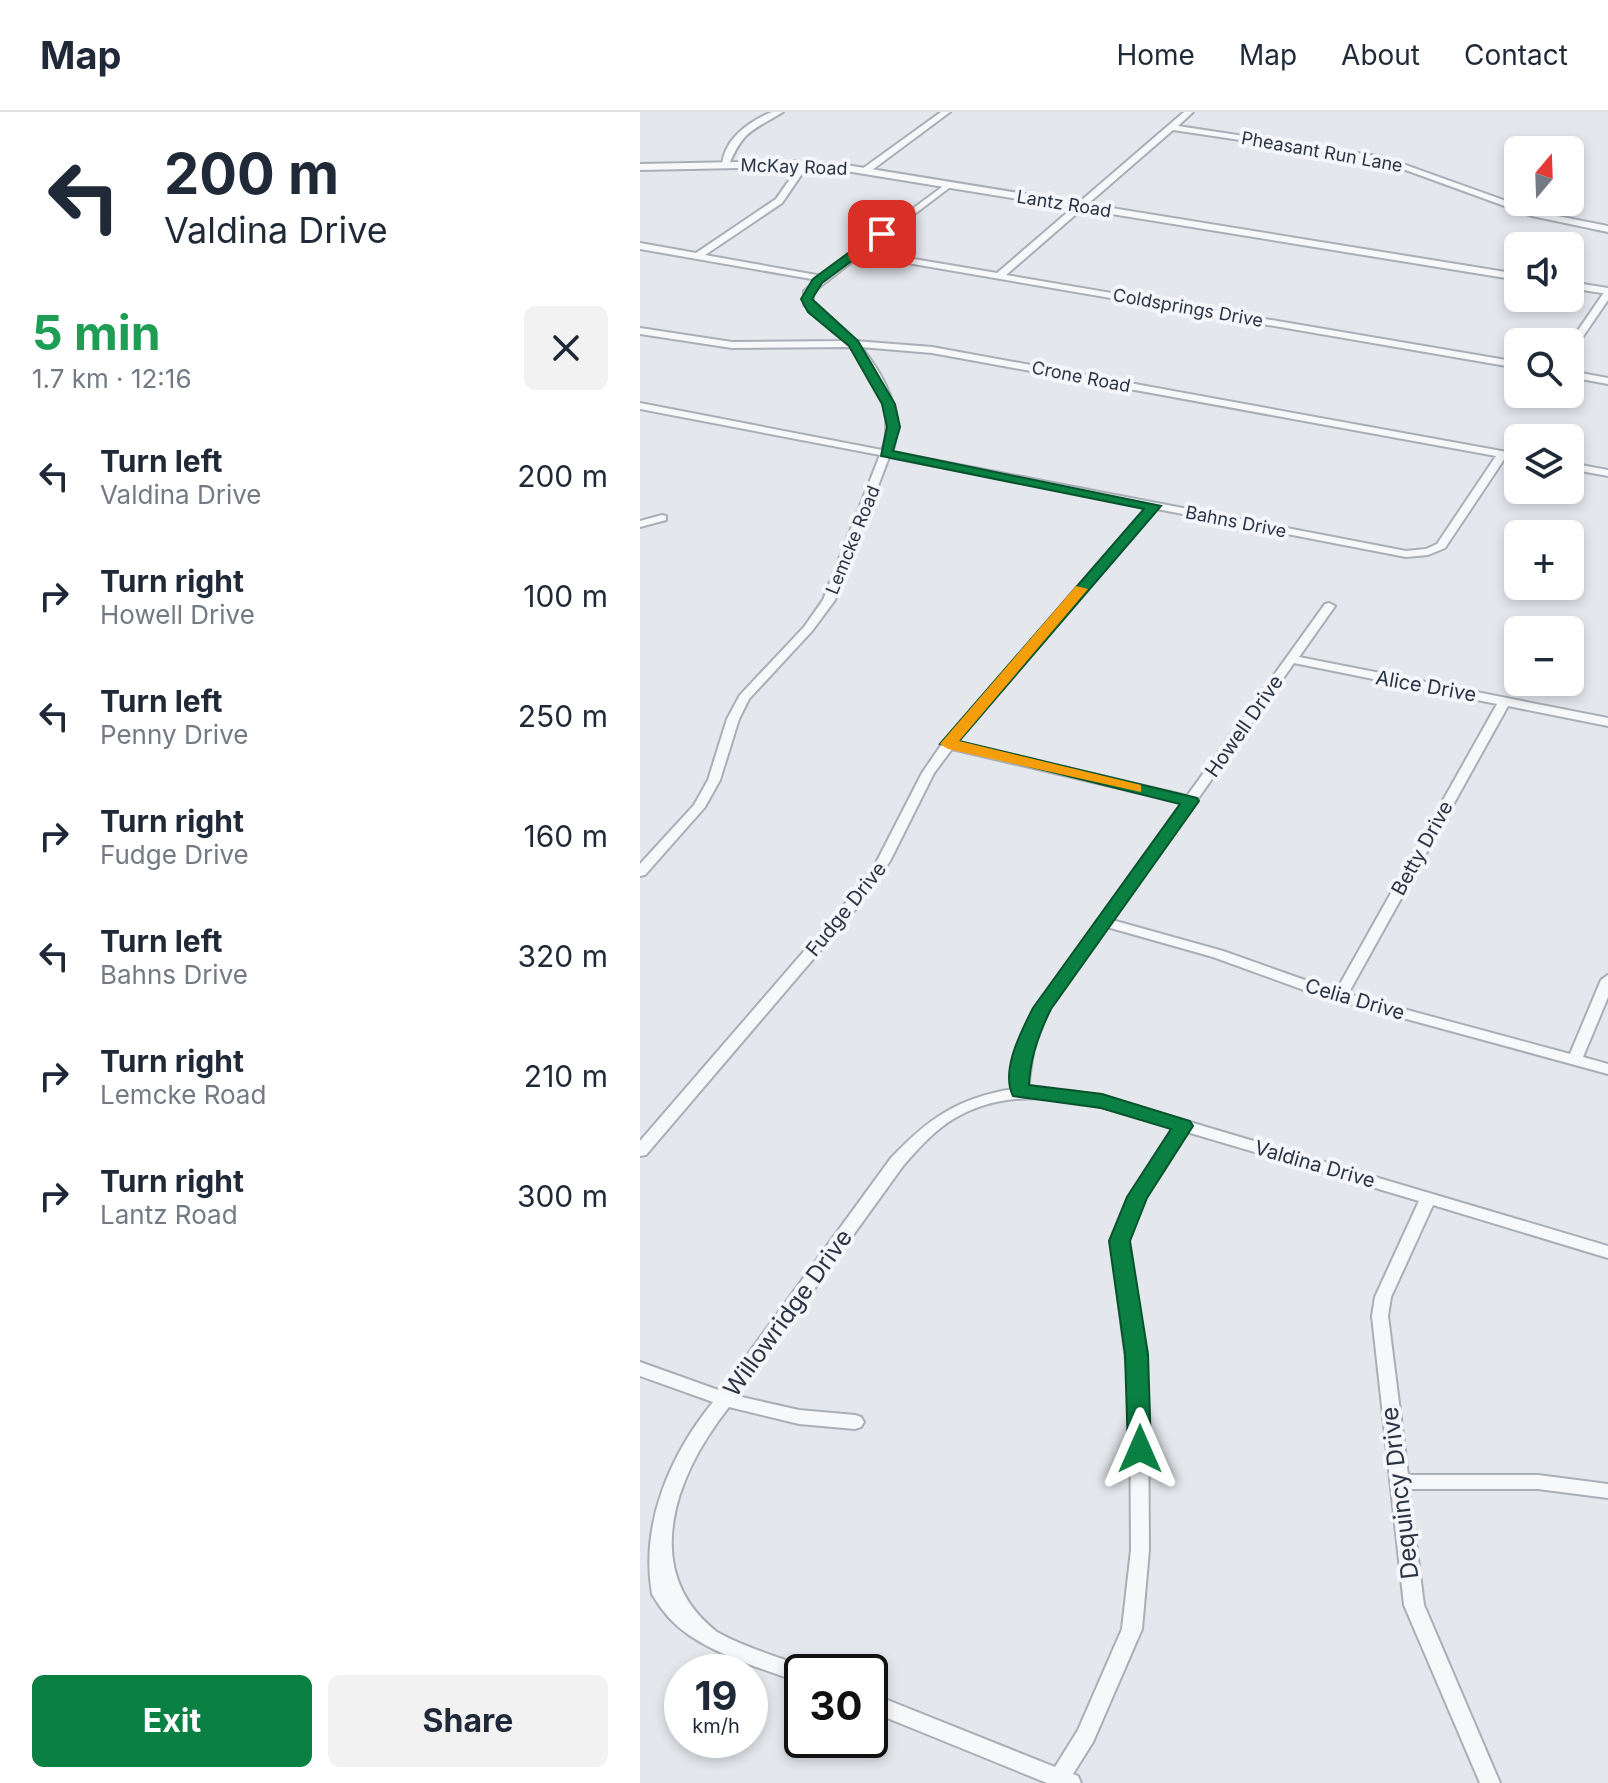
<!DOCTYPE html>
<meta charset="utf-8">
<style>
:root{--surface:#fff;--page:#f2f2f3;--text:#1f2937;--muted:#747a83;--line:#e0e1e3;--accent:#0b8043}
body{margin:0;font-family:Inter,sans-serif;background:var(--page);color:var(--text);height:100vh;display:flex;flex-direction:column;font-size:30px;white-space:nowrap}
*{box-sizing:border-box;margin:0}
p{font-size:26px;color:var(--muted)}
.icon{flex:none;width:44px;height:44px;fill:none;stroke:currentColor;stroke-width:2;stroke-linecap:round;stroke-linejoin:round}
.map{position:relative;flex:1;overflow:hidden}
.sheet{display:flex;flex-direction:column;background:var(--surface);width:640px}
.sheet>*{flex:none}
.guide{background:#fff;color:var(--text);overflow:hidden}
.needle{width:52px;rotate:19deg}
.fabs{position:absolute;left:864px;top:24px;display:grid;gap:16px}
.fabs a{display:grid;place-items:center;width:80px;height:80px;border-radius:12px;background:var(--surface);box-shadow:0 4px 12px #0003;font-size:40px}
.speed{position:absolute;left:24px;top:1542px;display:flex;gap:16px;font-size:40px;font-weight:700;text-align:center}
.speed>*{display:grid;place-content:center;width:104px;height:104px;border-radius:50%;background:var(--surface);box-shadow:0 4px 12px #0003;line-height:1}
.speed small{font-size:20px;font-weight:400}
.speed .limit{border:4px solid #111;border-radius:12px;background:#fff;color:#111}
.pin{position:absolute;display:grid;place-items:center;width:68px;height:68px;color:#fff;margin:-34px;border-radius:16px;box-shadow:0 4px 12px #0006}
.me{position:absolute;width:88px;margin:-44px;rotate:0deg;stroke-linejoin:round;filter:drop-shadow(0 0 6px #0008)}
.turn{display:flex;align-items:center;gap:28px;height:168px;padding:0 32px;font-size:36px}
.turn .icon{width:104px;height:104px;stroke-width:2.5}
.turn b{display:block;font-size:56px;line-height:68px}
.round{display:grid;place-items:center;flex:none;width:84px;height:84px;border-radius:12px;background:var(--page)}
.head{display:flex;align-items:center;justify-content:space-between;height:136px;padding:0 32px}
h1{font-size:48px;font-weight:700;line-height:60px;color:#1e9e55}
.action{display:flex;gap:16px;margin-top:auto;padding:16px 32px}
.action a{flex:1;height:92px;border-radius:12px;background:var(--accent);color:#fff;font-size:32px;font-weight:700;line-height:92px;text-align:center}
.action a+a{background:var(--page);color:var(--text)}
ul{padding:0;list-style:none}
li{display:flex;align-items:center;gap:24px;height:120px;padding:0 32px}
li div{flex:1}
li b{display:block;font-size:30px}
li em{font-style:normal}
header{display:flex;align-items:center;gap:48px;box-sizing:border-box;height:112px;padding:0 40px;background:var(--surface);border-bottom:2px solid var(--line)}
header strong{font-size:38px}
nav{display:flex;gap:44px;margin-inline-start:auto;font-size:28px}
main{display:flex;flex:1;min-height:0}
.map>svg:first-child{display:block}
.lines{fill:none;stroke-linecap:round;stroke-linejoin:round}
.minor-casing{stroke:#a9aeb7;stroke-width:4}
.tertiary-casing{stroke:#a9aeb7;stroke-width:4}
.minor{fill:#f7f8fa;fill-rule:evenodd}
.tertiary{fill:#f7f8fa;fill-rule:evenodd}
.route{fill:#0b8043;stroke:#07532c;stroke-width:2}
.slow{fill:#f59e0b}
.labels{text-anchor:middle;stroke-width:8;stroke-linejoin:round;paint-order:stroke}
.far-street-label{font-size:18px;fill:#2b3445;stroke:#f4f6f9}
.street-label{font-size:20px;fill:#2b3445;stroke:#f4f6f9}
.near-street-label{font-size:24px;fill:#2b3445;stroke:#f4f6f9}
</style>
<header>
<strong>Map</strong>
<nav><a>Home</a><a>Map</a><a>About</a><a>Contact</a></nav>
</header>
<main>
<section class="sheet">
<div class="guide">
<div class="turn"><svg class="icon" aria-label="left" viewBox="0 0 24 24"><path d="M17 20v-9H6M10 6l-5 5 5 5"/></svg><div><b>200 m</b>Valdina Drive</div></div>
</div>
<div class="head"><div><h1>5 min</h1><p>1.7 km · 12:16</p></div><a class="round"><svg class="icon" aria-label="close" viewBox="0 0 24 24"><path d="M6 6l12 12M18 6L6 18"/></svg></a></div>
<ul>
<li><svg class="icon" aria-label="left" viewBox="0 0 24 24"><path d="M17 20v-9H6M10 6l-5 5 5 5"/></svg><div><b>Turn left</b><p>Valdina Drive</p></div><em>200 m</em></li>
<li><svg class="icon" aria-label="right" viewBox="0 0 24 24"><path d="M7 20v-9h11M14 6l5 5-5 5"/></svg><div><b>Turn right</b><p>Howell Drive</p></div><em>100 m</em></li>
<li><svg class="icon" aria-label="left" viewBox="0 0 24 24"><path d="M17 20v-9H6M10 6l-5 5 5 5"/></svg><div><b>Turn left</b><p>Penny Drive</p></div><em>250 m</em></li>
<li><svg class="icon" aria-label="right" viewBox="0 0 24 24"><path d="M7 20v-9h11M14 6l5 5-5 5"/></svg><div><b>Turn right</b><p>Fudge Drive</p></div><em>160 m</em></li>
<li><svg class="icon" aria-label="left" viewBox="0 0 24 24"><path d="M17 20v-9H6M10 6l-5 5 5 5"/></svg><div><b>Turn left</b><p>Bahns Drive</p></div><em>320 m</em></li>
<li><svg class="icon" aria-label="right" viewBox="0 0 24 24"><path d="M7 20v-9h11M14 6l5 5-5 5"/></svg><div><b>Turn right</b><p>Lemcke Road</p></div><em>210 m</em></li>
<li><svg class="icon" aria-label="right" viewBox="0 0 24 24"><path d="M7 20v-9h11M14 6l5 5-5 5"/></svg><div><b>Turn right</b><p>Lantz Road</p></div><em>300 m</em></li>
</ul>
<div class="action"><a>Exit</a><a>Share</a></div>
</section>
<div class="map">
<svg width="968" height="1671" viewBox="0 0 968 1671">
<rect width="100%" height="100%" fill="#e4e7ec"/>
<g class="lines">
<defs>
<g id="minor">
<path d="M132,0H143C112,19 103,18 88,55H82C83,28 109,9 132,0Z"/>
<polygon points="301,0 310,0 228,61 222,61 222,57"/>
<path d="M544,0H553L538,14L743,45L897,100L968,114V120L892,104L741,49L533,18L366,163L878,250V256L221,143L173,180V192L215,229L292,235L878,342V348L865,346L805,436L788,443L766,445L517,397L317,630L547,684L685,492L689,491L695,494L659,545L968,606V614L868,594L708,882L930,942L961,868L968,863V885L943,945L968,952V962L675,882L573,845L467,815L409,897L395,925L388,976L431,979L462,984L968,1134V1146L793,1093L751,1185L748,1204L768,1363H898L968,1372V1386L898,1377H769L784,1493L860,1671H840L764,1493L732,1204L735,1185L779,1089L547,1020L505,1086L487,1129L508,1281L509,1438L502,1517L453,1630L433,1662L438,1664L441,1671H407L230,1599V1581L415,1655L438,1618L482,1517L491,1438L490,1281L471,1129L489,1085L534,1016C462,994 376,964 307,1011C290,1023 276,1039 263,1054L97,1284L159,1298L215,1303L221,1305L224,1310L221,1315L215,1317L159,1312L89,1295C33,1366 0,1460 77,1520C106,1536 138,1545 169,1556L171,1560H162V1571C124,1557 83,1546 49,1523C34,1513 21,1498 12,1482C0,1412 30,1343 73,1290L0,1264V1250L81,1279L251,1046C289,1006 318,986 373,977L381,925L395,896L542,691L312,637L294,661L250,749L226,785L6,1043L0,1044V1029L216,779L237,749L282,661L304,629L507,395L249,345L195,488L172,519L109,587L99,607L80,668L65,695L5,763L0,764V752L54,693L68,668L87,607L100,583L164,515L183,488L240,343L0,297V291L242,338C256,302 234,262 210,235L92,236L0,222V216L92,230L205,229L164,193V179L177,168L0,137V131L56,141L136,87L161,51H164L168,53L142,91L65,143L182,164L306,72H309V76L226,139L357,161ZM221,235L292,241L856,344L797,432L786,437L766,439L252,340C266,303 244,263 221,235ZM654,551L857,592L696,879L583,839L472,808Z"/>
<polygon points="968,178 968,188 933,239 930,240 930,230 965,179"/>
<polygon points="930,259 968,266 968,272 930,265"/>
<polygon points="930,351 968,358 968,364 930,357"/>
<polygon points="22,403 26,404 26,408 0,415 0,409"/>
</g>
<g id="tertiary">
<polygon points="148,49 206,53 878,162 878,168 206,59 148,55 0,58 0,52"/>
<polygon points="930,170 968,176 968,182 930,176"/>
</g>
</defs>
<use href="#minor" class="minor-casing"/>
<use href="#tertiary" class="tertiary-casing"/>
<use href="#minor" class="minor"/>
<use href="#tertiary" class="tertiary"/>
</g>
<path class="route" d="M238,119L248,122L182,171L172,187L218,229L255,292L260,315L253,339L521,394L319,629L557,686L559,689L411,897C399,921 390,946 389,973L462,982L550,1009L553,1014L507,1086L490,1129L508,1242L511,1337L508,1344H492L488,1337L485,1242L469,1129L487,1085L531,1017L461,996L373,984C360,958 382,918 393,896L540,692L300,632L504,397L241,344L247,315L242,292L209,234L168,200L161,187L173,167Z"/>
<polygon class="slow" points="436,474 448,477 319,629 501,673 501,680 308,637 300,632"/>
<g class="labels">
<g class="far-street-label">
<text transform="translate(682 40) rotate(10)" y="6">Pheasant Run Lane</text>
<text transform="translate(154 55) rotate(2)" y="6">McKay Road</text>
<text transform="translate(424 92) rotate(9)" y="6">Lantz Road</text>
<text transform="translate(548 196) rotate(10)" y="6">Coldsprings Drive</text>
<text transform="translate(441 265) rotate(11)" y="6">Crone Road</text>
<text transform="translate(596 410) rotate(11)" y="6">Bahns Drive</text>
<text transform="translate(213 428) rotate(-68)" y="6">Lemcke Road</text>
</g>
<g class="street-label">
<text transform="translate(786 574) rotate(10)" y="7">Alice Drive</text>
<text transform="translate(604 614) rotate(-55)" y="7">Howell Drive</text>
<text transform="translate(782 736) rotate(-61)" y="7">Betty Drive</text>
<text transform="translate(206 797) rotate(-51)" y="7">Fudge Drive</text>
<text transform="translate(715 887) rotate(16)" y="7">Celia Drive</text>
<text transform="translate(675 1052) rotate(16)" y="7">Valdina Drive</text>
</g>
<g class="near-street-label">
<text transform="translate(148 1201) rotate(-54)" y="8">Willowridge Drive</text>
<text transform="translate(760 1381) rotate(-97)" y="8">Dequincy Drive</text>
</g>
</g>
</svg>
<div class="fabs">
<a><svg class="needle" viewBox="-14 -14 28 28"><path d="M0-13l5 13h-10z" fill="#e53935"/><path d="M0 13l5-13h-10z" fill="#747a83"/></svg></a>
<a><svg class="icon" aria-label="sound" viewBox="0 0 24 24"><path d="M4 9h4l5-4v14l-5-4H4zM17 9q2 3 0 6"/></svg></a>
<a><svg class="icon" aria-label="search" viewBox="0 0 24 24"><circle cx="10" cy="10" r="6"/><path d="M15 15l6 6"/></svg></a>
<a><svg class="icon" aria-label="layers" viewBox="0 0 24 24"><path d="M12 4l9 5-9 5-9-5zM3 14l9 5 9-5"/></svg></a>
<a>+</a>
<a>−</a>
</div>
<div class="speed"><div>19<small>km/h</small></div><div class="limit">30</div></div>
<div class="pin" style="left:242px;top:122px;background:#d93025"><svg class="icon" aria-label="arrive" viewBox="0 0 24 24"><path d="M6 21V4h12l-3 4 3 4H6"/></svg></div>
<svg class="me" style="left:500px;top:1337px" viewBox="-20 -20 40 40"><path d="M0-17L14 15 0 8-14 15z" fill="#0b8043" stroke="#fff" stroke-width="4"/></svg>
</div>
</main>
